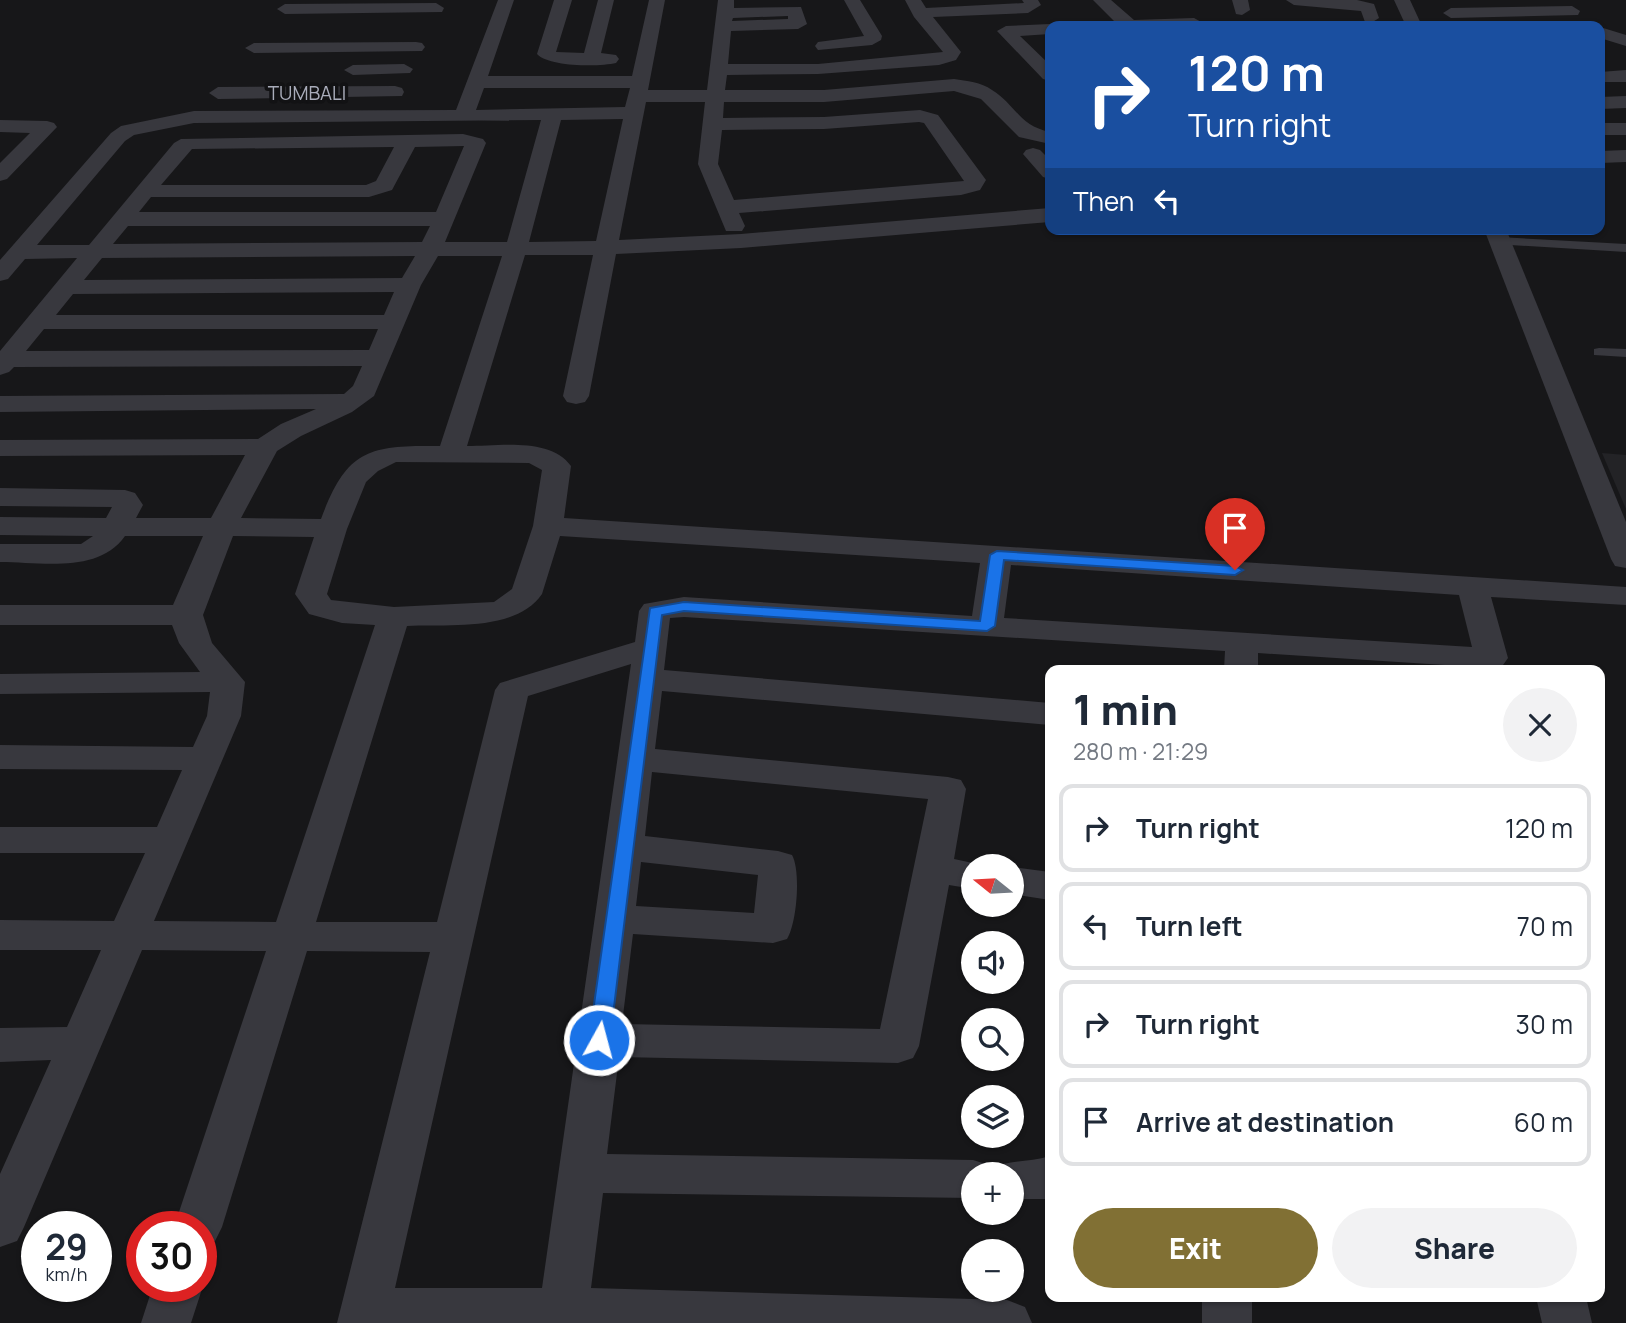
<!DOCTYPE html>
<meta charset="utf-8">
<style>
:root{--surface:#fff;--page:#f2f2f3;--text:#1f2937;--muted:#747a83;--line:#e0e1e3;--accent:#817034}
body{margin:0;font-family:Manrope,sans-serif;background:var(--page);color:var(--text);height:100vh;display:flex;flex-direction:column;font-size:26px;white-space:nowrap}
*{box-sizing:border-box;margin:0}
p{font-size:23px;color:var(--muted)}
.icon{flex:none;width:38px;height:38px;fill:none;stroke:currentColor;stroke-width:2;stroke-linecap:round;stroke-linejoin:round}
.map{position:relative;flex:1;overflow:hidden}
.sheet{position:absolute;left:1045px;top:665px;width:560px;height:637px;display:flex;flex-direction:column;background:var(--surface);border-radius:14px;box-shadow:0 2px 5px #0004}
.sheet>*{flex:none}
.guide{position:absolute;left:1045px;top:21px;width:560px;height:214px;border-radius:14px;box-shadow:0 2px 5px #0004;background:#1a4fa0;color:#fff;overflow:hidden}
.needle{width:46px;rotate:288deg}
.fabs{position:absolute;left:961px;top:854px;display:grid;gap:14px}
.fabs a{display:grid;place-items:center;width:63px;height:63px;border-radius:50%;background:var(--surface);box-shadow:0 2px 5px #0004;font-size:35px}
.speed{position:absolute;left:21px;top:1211px;display:flex;gap:14px;font-size:35px;font-weight:700;text-align:center}
.speed>*{display:grid;place-content:center;width:91px;height:91px;border-radius:50%;background:var(--surface);box-shadow:0 2px 5px #0004;line-height:1}
.speed small{font-size:18px;font-weight:400}
.speed .limit{border:10px solid #d22;background:#fff;color:#111}
.pin{position:absolute;display:grid;place-items:center;width:60px;height:60px;color:#fff;margin:-72px -30px;border-radius:50% 50% 50% 0;rotate:-45deg;box-shadow:0 0 7px #0007}
.pin .icon{rotate:45deg}
.me{position:absolute;width:77px;margin:-38px;rotate:7deg;stroke-linejoin:round;filter:drop-shadow(0 0 5px #0008)}
.turn{display:flex;align-items:center;gap:24px;height:147px;padding:0 28px;font-size:32px}
.turn .icon{width:91px;height:91px;stroke-width:2.5}
.turn b{display:block;font-size:49px;line-height:60px}
.then{display:flex;align-items:center;height:66px;padding:0 28px;background:#0003;gap:14px;font-size:26px}
.round{display:grid;place-items:center;flex:none;width:74px;height:74px;border-radius:37px;background:var(--page)}
.summary{display:flex;align-items:center;justify-content:space-between;height:119px;padding:0 28px}
h1{font-size:42px;font-weight:800;line-height:52px}
.action{display:flex;gap:14px;margin-top:auto;padding:14px 28px}
.action a{flex:1;height:80px;border-radius:42px;background:var(--accent);color:#fff;font-size:28px;font-weight:800;line-height:80px;text-align:center}
.action a+a{background:var(--page);color:var(--text)}
ul{padding:0;list-style:none}
li{display:flex;align-items:center;gap:21px;height:88px;margin:0 14px 10px;padding:0 14px;border:4px solid var(--line);border-radius:14px}
li div{flex:1}
li b{display:block;font-size:26px}
li em{font-style:normal}
.map>svg:first-child{display:block}
.built{fill:#232326}
.lines{fill:none;stroke-linecap:round;stroke-linejoin:round}
.service{fill:#38383e;fill-rule:evenodd}
.minor{fill:#38383e;fill-rule:evenodd}
.route{fill:#1a73e8;stroke:#114b97;stroke-width:2}
.labels{text-anchor:middle;stroke-width:7;stroke-linejoin:round;paint-order:stroke}
.far-street-label{font-size:19px;fill:#a9acba;stroke:#121214}
</style>
<div class="map">
<svg width="1626" height="1323" viewBox="0 0 1626 1323">
<rect width="100%" height="100%" fill="#171719"/>
<polygon class="built" points="1602,453 1626,455 1626,509"/>
<g class="lines">
<g class="service">
<polygon points="1499,237 1626,244 1626,252 1495,244 1495,238"/>
<polygon points="1599,348 1626,349 1626,357 1594,355 1594,349"/>
</g>
<g class="minor">
<path d="M498,0H514L488,76H632L649,0H665L648,90H707L718,0H734V8L801,7L807,24L798,29L731,31L728,64H818L943,52L914,17L905,0H921L926,8L1024,3L1022,0H1038L1041,5L1028,13L933,17L961,52L956,60L939,65L818,74L727,75L725,90H824L954,79C967,81 981,82 992,90C1016,105 1019,126 1050,132V144L1019,137L981,99L954,91L824,102H724L723,118L824,117L920,110L938,115L986,180L980,190L961,195L739,213L745,226L742,231H726L698,164L705,102H646L619,240L741,234L1050,208V222L741,248L616,254L589,396L585,402L576,404L567,402L563,396L593,255H525L467,446C498,446 551,437 571,466L564,518L1626,587V605L1491,597L1508,658L1503,665L1491,668L1258,653V670H1224L1225,651L684,617L670,618L664,670L1050,703V725L662,691L655,749L948,777L961,780L966,789L954,859L987,866H973V889L949,885L919,1046L913,1058L898,1063L619,1057L607,1154L973,1160L989,1165L993,1172L996,1166C1014,1160 1032,1162 1050,1156V1199H1012V1174H973V1198L603,1193L591,1288L1007,1300L1025,1307L1032,1323H337L430,952L307,951L222,1227L215,1241L201,1246V1227H174L266,951L142,950L24,1227L17,1241L0,1247V1174L51,1060L0,1062V1028L67,1027L101,950H0V920L114,921L145,853H0V827H157L182,770L0,769V745L193,747L207,716L210,692L0,694V674L200,672L179,643L172,625H0V605H173L203,536H125C98,574 41,562 0,562V544H81L93,536L0,535V517L106,518L112,507L0,506V488L125,490L135,493L143,505L136,518H211L245,455L0,456V440L258,439L281,424L316,409L0,412V396L344,394L353,386L362,366L14,367L9,372L0,375V351L77,258L25,259L8,279L0,281V260L111,133L121,126L194,111L456,110ZM788,16V19L732,21L733,18ZM484,88H630L625,107L476,110ZM623,119L596,241L529,242L561,120ZM541,120L507,242H445L486,143L483,139L463,134L181,139L174,143L89,245H37L125,141L134,135L194,123ZM919,122L924,123L964,181L734,200L718,164L722,130L824,129ZM464,146L436,212H139L151,197H369L392,190L415,147ZM394,147L376,181L366,185H161L192,149ZM128,226H430L422,242L113,244ZM415,256L402,278L84,280L102,258ZM438,256H502L440,446C369,445 347,449 321,519L241,518L277,451L301,436L352,412L374,396L421,285ZM394,292L384,315H56L73,294ZM44,329H378L369,350L26,351ZM396,462L529,463L542,470L533,526L512,589L494,602L394,607L331,600L327,594L347,529L366,482L378,471ZM233,536L314,537L295,594L309,614L342,623L375,625L276,922L154,921L241,716L245,682L212,643L203,615ZM560,536L980,563L972,616L684,597L644,604L639,611L635,642L500,683L495,690L437,922H316L407,626C449,624 516,632 542,594ZM1011,565L1459,595L1472,647L1004,618ZM631,664L542,1288H395L528,696ZM652,772L928,799L880,1029L622,1024L633,934L773,943L787,939C797,923 801,871 792,855L778,851L645,836ZM641,862L758,875L754,913L636,906Z"/>
<path d="M554,0H572L556,52L584,53L598,0H614L601,53L616,55L619,59L616,63C599,67 549,67 537,54Z"/>
<polygon points="844,0 860,0 882,36 881,40 872,45 818,50 815,46 818,42 864,36"/>
<polygon points="1093,0 1111,0 1134,20 1194,18 1203,23 1200,26 1107,26 1114,21"/>
<polygon points="1232,0 1248,0 1250,10 1242,15 1236,14"/>
<polygon points="1286,0 1357,0 1374,4 1379,18 1371,23 1365,22 1361,11 1294,5"/>
<polygon points="1394,0 1410,0 1422,26 1406,26"/>
<polygon points="436,3 444,8 442,12 285,14 277,9 285,4"/>
<polygon points="1572,6 1580,11 1578,15 1451,18 1443,13 1451,8"/>
<polygon points="1050,24 1057,26 1050,26 1050,34 1020,36 1050,65 1050,81 1043,79 997,31 1006,26"/>
<polygon points="1600,27 1626,35 1626,46 1600,38"/>
<polygon points="416,42 422,43 425,47 422,51 254,53 245,48 254,43"/>
<polygon points="404,64 413,69 410,73 353,75 344,70 353,65"/>
<polygon points="1626,70 1626,82 1600,82 1600,72"/>
<polygon points="395,86 402,88 404,92 402,96 218,99 209,93 218,87"/>
<polygon points="1626,96 1626,108 1600,109 1600,97"/>
<polygon points="0,120 47,121 54,123 57,127 7,179 0,181 0,163 30,133 0,132"/>
<rect x="1600" y="123" width="26" height="12"/>
<polygon points="1033,148 1040,150 1050,160 1050,179 1043,177 1023,154 1026,150"/>
<polygon points="1626,150 1626,162 1600,163 1600,151"/>
<polygon points="1484,229 1506,229 1626,522 1626,568 1615,566 1611,559"/>
<polygon points="1012,867 1050,872 1050,900 1012,894"/>
<polygon points="201,1283 203,1286 191,1323 141,1323 153,1286 201,1286"/>
<rect x="1202" y="1297" width="50" height="26"/>
<polygon points="1536,1297 1586,1297 1592,1323 1542,1323"/>
</g>
</g>
<polygon class="route" points="997,551 1235,566 1243,570 1235,575 1004,560 995,626 987,631 684,611 662,615 610,1040 607,1046 599,1048 592,1046 589,1040 650,608 684,602 980,621 990,555"/>
<g class="labels">
<g class="far-street-label">
<text x="307" y="100">TUMBALI</text>
</g>
</g>
</svg>
<div class="fabs">
<a><svg class="needle" viewBox="-14 -14 28 28"><path d="M0-13l5 13h-10z" fill="#e53935"/><path d="M0 13l5-13h-10z" fill="#747a83"/></svg></a>
<a><svg class="icon" aria-label="sound" viewBox="0 0 24 24"><path d="M4 9h4l5-4v14l-5-4H4zM17 9q2 3 0 6"/></svg></a>
<a><svg class="icon" aria-label="search" viewBox="0 0 24 24"><circle cx="10" cy="10" r="6"/><path d="M15 15l6 6"/></svg></a>
<a><svg class="icon" aria-label="layers" viewBox="0 0 24 24"><path d="M12 4l9 5-9 5-9-5zM3 14l9 5 9-5"/></svg></a>
<a>+</a>
<a>−</a>
</div>
<div class="speed"><div>29<small>km/h</small></div><div class="limit">30</div></div>
<div class="pin" style="left:1235px;top:570px;background:#d93025"><svg class="icon" aria-label="arrive" viewBox="0 0 24 24"><path d="M6 21V4h12l-3 4 3 4H6"/></svg></div>
<svg class="me" style="left:599px;top:1040px" viewBox="-20 -20 40 40"><circle r="17" fill="#1a73e8" stroke="#fff" stroke-width="3"/><path d="M0-11L8 9 0 5-8 9z" fill="#fff"/></svg>
<div class="guide">
<div class="turn"><svg class="icon" aria-label="right" viewBox="0 0 24 24"><path d="M7 20v-9h11M14 6l5 5-5 5"/></svg><div><b>120 m</b>Turn right</div></div>
<div class="then">Then<svg class="icon" aria-label="left" viewBox="0 0 24 24"><path d="M17 20v-9H6M10 6l-5 5 5 5"/></svg></div>
</div>
<section class="sheet">
<div class="summary"><div><h1>1 min</h1><p>280 m · 21:29</p></div><a class="round"><svg class="icon" aria-label="close" viewBox="0 0 24 24"><path d="M6 6l12 12M18 6L6 18"/></svg></a></div>
<ul>
<li><svg class="icon" aria-label="right" viewBox="0 0 24 24"><path d="M7 20v-9h11M14 6l5 5-5 5"/></svg><div><b>Turn right</b></div><em>120 m</em></li>
<li><svg class="icon" aria-label="left" viewBox="0 0 24 24"><path d="M17 20v-9H6M10 6l-5 5 5 5"/></svg><div><b>Turn left</b></div><em>70 m</em></li>
<li><svg class="icon" aria-label="right" viewBox="0 0 24 24"><path d="M7 20v-9h11M14 6l5 5-5 5"/></svg><div><b>Turn right</b></div><em>30 m</em></li>
<li><svg class="icon" aria-label="arrive" viewBox="0 0 24 24"><path d="M6 21V4h12l-3 4 3 4H6"/></svg><div><b>Arrive at destination</b></div><em>60 m</em></li>
</ul>
<div class="action"><a>Exit</a><a>Share</a></div>
</section>
</div>
